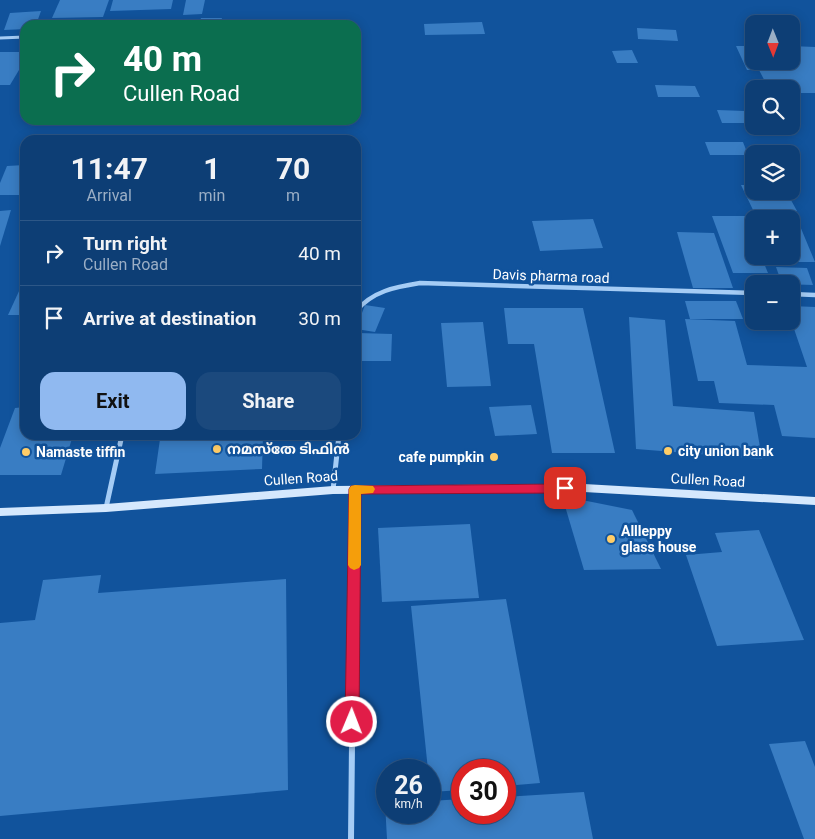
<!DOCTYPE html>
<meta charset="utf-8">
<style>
:root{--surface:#0d3e75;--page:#1b497d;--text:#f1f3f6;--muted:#9aaec5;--line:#2d5787;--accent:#90b9f0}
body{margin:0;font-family:Roboto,"Noto Sans Malayalam",sans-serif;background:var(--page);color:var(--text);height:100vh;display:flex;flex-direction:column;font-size:19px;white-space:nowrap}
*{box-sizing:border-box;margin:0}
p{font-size:16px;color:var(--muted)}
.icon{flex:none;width:28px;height:28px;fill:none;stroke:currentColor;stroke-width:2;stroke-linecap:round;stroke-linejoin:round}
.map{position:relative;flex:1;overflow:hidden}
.panel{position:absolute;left:20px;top:135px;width:341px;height:305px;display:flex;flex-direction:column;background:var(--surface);border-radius:15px;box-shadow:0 2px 12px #0003,0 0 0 1px var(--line)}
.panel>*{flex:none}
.guide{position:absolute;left:20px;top:20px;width:341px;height:105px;border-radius:15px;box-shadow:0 2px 12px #0003,0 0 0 1px var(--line);background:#0b6e4f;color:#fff;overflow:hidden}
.needle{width:32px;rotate:179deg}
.buttons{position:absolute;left:745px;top:15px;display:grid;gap:10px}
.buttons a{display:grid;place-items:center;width:55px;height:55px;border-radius:10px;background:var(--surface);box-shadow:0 2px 12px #0003,0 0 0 1px var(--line);font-size:25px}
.speed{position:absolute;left:376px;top:759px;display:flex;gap:10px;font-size:25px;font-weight:700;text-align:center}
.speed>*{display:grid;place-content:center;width:65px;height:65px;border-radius:50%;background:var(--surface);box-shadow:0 2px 12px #0003,0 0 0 1px var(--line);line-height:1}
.speed small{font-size:12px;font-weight:400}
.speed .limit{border:8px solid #d22;background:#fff;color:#111}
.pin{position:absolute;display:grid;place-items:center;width:42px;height:42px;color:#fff;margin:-21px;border-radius:10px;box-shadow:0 2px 8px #0006}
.me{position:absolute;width:55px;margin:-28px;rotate:1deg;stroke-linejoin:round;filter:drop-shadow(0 0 4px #0008)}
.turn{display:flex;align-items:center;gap:18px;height:105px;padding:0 20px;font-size:22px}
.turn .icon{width:65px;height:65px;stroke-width:2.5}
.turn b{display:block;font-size:35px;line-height:42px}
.eta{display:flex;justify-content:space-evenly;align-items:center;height:85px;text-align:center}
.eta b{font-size:30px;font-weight:700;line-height:35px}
.button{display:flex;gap:10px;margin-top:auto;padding:10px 20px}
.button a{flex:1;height:58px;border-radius:15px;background:var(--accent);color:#111;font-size:20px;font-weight:700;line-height:58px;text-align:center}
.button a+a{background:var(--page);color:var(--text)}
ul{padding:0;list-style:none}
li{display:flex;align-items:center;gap:15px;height:65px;padding:0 20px;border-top:1px solid var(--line)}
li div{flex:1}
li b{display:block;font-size:19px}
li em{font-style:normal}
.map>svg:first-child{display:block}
.building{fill:#397dc3}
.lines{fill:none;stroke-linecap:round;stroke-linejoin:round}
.street-far3{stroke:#a5ccf5;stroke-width:3}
.street-far2{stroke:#a5ccf5;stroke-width:4.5}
.street-far1{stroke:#a5ccf5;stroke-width:5}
.street{stroke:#a5ccf5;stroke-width:6}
.secondary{fill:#d5e8fd;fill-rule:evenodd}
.route{fill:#e11d48;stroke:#92132f}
.slow{fill:#f59e0b}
.poi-dot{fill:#ffcd68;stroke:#11539c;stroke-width:2}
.labels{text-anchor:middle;stroke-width:5;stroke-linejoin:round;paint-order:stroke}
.street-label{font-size:14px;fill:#fff;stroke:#11539c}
.poi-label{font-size:14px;font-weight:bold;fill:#fff;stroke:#11539c;text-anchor:start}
</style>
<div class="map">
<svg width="815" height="839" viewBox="0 0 815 839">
<rect width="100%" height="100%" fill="#11539c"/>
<g class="building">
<polygon points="60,0 109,0 103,17 52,18"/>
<polygon points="113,0 173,0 171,9 110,11"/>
<polygon points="186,0 205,0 202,14 183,15"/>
<polygon points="41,11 36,25 25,25 25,29 4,30 10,13"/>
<polygon points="201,18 222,18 220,25 199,25"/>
<polygon points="63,22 86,22 85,25 61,25"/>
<polygon points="482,22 485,34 425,35 424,24"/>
<polygon points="637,28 676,30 678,41 638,39"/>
<polygon points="736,46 754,46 754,61 791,61 791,46 815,47 815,93 791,93 791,89 769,89 759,70 747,70"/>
<polygon points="632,50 638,63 617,63 612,51"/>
<polygon points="0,52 25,52 25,60 10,85 0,85"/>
<polygon points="655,85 695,86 700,97 658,97"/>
<polygon points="717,110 745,111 750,123 722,123"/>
<polygon points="156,137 155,140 116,140 117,138"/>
<polygon points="705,142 743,142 748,155 710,155"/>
<polygon points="25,165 25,195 0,195 0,183 7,166"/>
<polygon points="741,185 754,185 754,191 786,191 797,211 754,212"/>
<polygon points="11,210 0,246 0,211"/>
<polygon points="751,213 795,214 815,262 782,262 780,256 791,256 791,219 753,219"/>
<polygon points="712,216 746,216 754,237 754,256 761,256 768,273 733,273"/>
<polygon points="593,219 603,248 540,251 532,221"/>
<polygon points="677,232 714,233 733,288 693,288"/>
<polygon points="776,267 807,268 813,285 782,284"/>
<polygon points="20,289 25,289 25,315 8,315"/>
<polygon points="685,301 736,301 743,319 690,319"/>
<polygon points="365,305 385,308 375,332 356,329"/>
<polygon points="791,306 815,307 815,438 782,436 774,405 719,403 714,381 698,381 685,319 735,321 747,365 807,367 791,320"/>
<polygon points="504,308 583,308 615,453 552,453 534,344 508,344"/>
<polygon points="629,317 665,320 673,406 754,412 762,459 636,449"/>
<polygon points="483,322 491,386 447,387 441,323"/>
<polygon points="358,333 392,334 391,361 356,361"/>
<polygon points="531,405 537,434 495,436 489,407"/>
<polygon points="25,407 25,435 73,435 61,475 0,475 0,448 15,408"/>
<polygon points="183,435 263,435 262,469 155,474 160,439 182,438"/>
<polygon points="562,496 632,510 661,569 584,570"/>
<polygon points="470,524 479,598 382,602 378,528"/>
<polygon points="759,530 804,640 717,646 686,555 722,552 715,533"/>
<polygon points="101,575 98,593 286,579 288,790 0,816 0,623 35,620 43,580"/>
<polygon points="506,599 540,783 505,786 505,770 462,770 462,790 431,792 430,770 428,770 411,606"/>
<polygon points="805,741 815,767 815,839 804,839 769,744"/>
<polygon points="584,792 593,839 387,839 385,803 388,803 388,812 430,812 430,801 462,799 462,812 505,812 505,797"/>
</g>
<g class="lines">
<polyline class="street-far3" points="0,38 25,37"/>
<g class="street-far2">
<polyline points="791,294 815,295"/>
<path d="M356,311C373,291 395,287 420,283L754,293"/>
</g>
<g class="street-far1">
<polyline points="333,490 339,435"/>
<polyline points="106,508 122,435"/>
<polyline points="354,557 355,489"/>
</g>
<polyline class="street" points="351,839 354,556"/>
<polygon class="secondary" points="584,484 815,497 815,505 584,492 333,494 106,512 0,516 0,508 106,504 333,486"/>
</g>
<polygon class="route" points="565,484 569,485 571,488 569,491 565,493 361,494 359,722 357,727 352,729 347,727 345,722 349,489 351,486"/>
<polygon class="slow" points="355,485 373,486 375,489 373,493 361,494 361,565 359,568 354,570 350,568 348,565 349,489 351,486"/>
<g class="poi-dot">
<circle cx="217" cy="449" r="5"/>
<circle cx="668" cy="451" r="5"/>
<circle cx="26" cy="452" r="5"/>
<circle cx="494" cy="457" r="5"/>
<circle cx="611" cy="539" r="5"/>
</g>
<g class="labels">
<g class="street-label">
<text transform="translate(551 276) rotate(2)" y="5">Davis pharma road</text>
<text transform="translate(301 478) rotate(-4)" y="5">Cullen Road</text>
<text transform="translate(708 480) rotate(3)" y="5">Cullen Road</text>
</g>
<g class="poi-label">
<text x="227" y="454">നമസ്തേ ടിഫിൻ</text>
<text x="678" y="456">city union bank</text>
<text x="36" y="457">Namaste tiffin</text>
<text x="484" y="462" text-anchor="end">cafe pumpkin</text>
<text x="621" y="536">Allleppy<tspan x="621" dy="16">glass house</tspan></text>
</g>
</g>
</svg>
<div class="buttons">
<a><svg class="needle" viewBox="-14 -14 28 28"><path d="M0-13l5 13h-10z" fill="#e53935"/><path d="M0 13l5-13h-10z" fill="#9aaec5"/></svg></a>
<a><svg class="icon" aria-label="search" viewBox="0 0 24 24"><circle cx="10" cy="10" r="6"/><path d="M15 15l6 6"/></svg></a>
<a><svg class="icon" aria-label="layers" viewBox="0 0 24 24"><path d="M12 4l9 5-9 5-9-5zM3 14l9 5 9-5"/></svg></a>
<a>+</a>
<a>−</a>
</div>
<div class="speed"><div>26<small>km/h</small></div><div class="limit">30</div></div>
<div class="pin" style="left:565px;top:488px;background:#d93025"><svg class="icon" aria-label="arrive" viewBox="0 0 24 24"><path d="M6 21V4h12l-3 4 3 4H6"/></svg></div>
<svg class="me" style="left:352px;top:722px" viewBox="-20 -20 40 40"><circle r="17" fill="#e11d48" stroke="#fff" stroke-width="3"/><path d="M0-11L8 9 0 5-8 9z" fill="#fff"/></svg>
<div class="guide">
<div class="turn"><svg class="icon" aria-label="right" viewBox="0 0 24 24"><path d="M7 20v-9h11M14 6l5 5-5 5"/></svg><div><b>40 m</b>Cullen Road</div></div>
</div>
<section class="panel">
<div class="eta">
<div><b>11:47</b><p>Arrival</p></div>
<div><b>1</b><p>min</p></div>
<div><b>70</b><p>m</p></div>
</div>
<ul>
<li><svg class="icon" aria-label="right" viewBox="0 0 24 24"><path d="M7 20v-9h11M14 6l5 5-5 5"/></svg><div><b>Turn right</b><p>Cullen Road</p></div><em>40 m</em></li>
<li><svg class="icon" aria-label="arrive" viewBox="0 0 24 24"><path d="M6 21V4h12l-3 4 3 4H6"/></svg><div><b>Arrive at destination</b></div><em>30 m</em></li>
</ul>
<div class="button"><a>Exit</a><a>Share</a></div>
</section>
</div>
